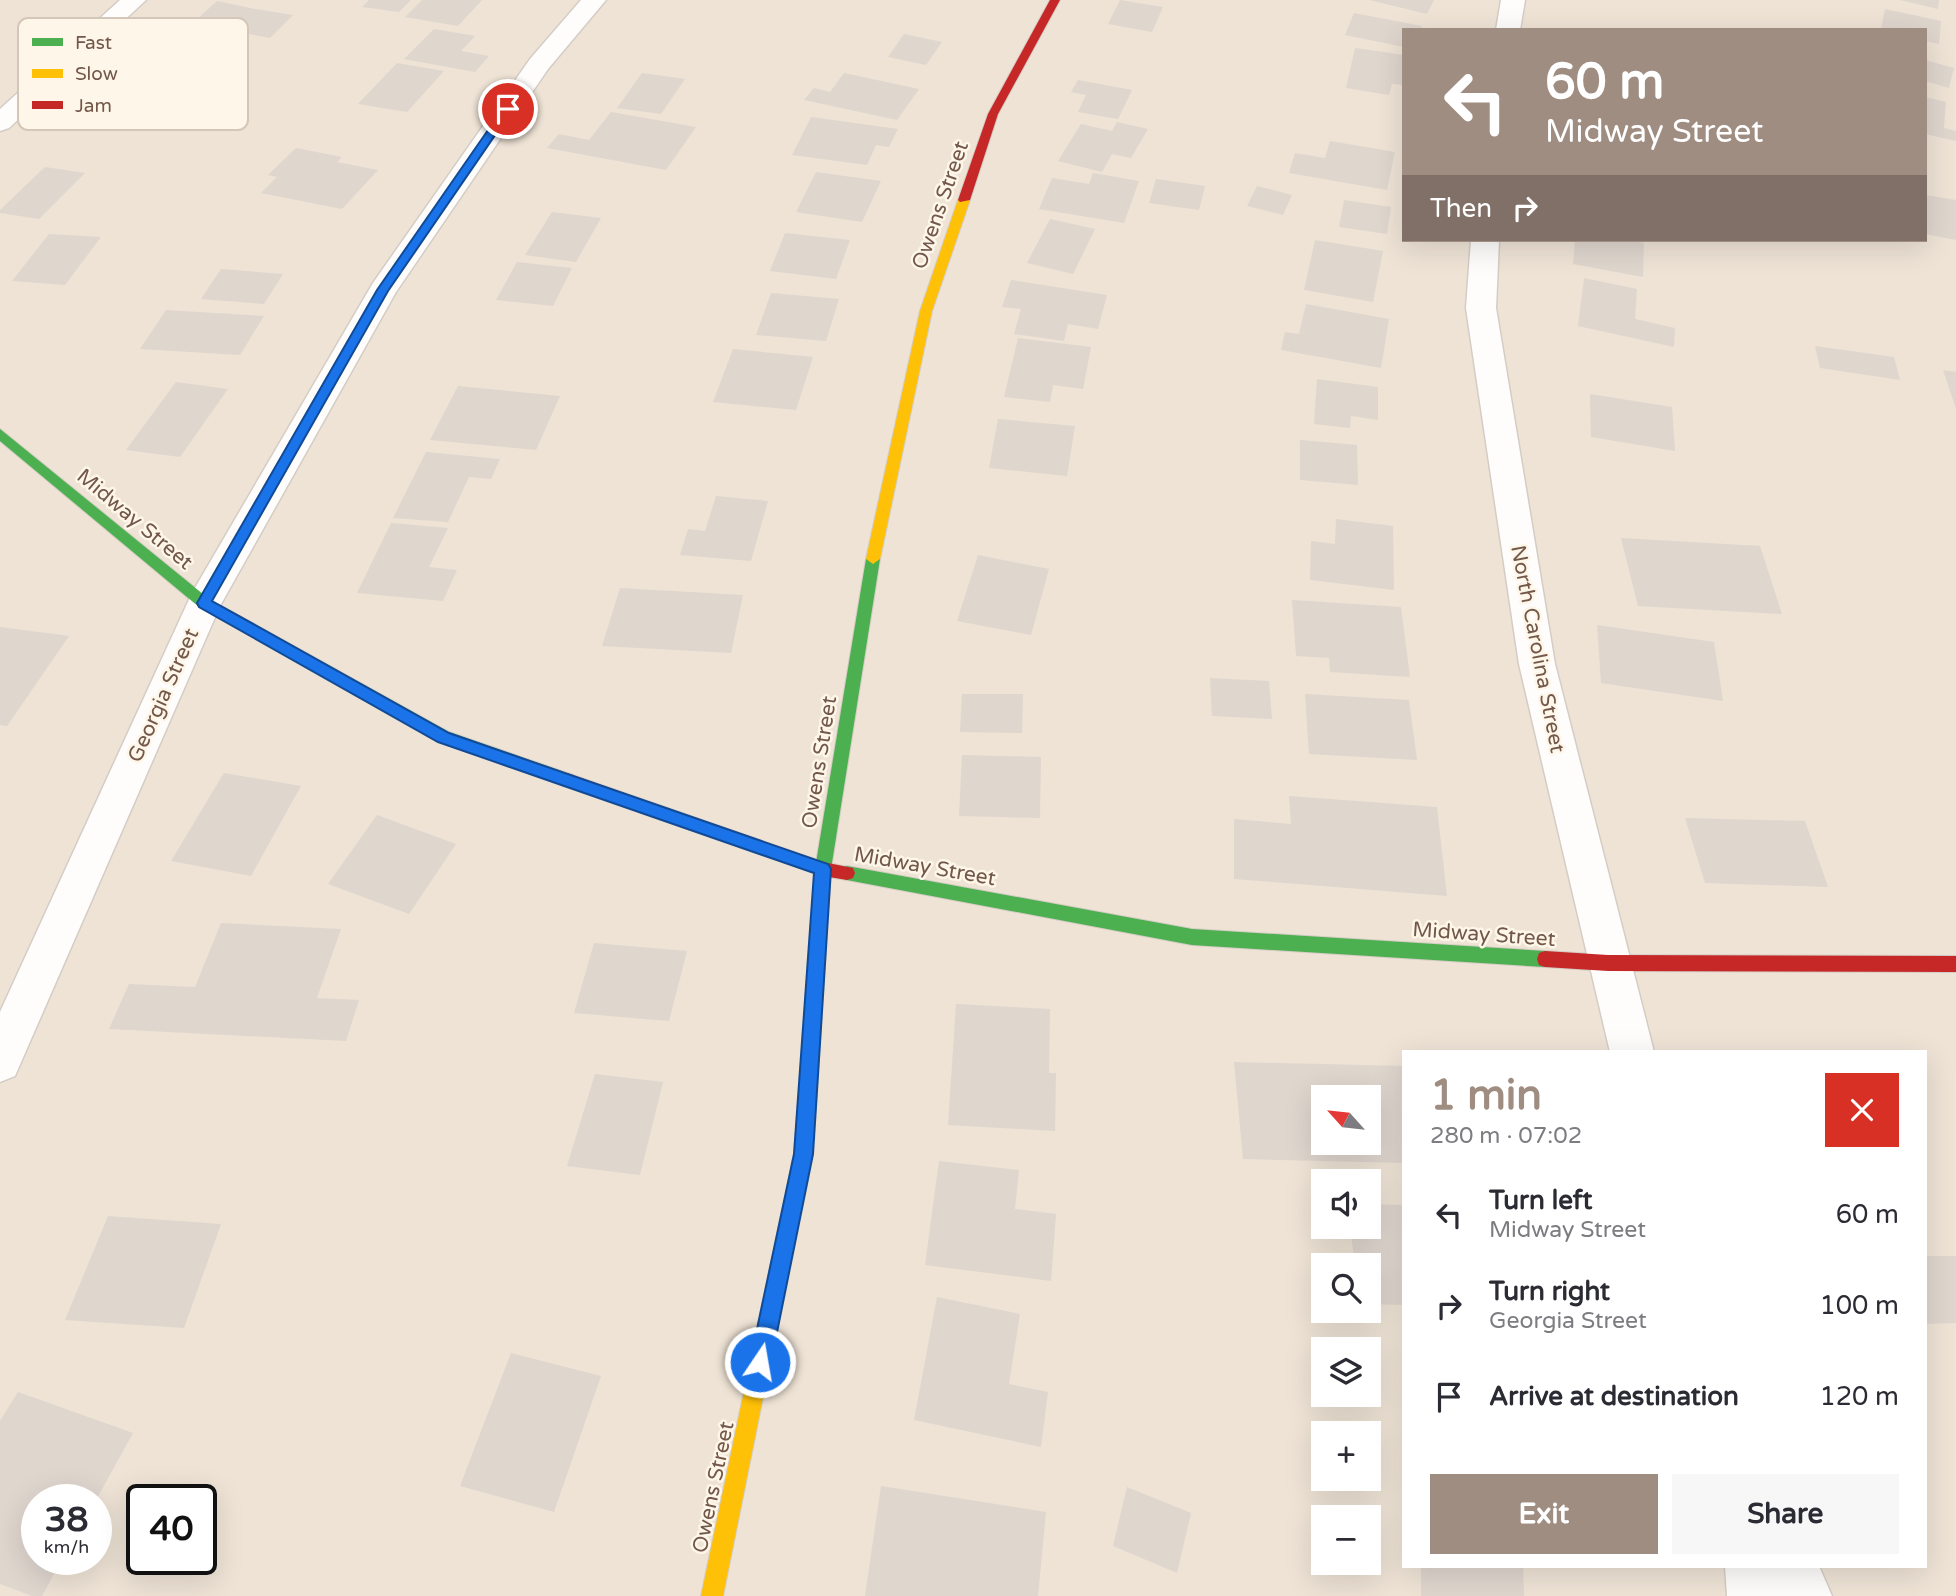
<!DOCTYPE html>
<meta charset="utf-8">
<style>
:root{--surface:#fff;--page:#f7f7f7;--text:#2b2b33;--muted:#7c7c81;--accent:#a08d81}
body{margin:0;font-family:"Varela Round",sans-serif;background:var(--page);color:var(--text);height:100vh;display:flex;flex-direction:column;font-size:26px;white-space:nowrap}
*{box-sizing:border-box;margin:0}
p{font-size:23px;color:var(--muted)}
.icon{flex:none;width:38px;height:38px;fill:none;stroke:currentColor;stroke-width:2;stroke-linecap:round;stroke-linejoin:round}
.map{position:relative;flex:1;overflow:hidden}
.sheet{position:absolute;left:1402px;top:1050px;width:525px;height:518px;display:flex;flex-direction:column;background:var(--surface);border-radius:0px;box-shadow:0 7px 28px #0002}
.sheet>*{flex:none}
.hud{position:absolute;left:1402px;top:28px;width:525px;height:214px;border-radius:0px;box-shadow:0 7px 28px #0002;background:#a08d81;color:#fff;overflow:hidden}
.needle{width:46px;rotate:297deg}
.controls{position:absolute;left:1311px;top:1085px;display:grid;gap:14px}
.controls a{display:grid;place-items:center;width:70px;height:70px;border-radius:0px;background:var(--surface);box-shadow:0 7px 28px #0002;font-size:35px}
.speed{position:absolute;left:21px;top:1484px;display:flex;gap:14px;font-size:35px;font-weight:700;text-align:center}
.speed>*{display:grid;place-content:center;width:91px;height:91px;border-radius:50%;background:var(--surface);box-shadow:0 7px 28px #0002;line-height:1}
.speed small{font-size:18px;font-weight:400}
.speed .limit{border:4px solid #111;border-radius:10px;background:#fff;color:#111}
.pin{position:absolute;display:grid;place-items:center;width:60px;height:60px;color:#fff;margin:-30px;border:4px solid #fff;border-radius:50%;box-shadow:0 2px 7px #0007}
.me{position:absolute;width:77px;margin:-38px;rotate:12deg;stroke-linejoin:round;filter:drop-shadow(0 0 5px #0008)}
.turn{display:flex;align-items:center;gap:24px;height:147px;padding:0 28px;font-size:32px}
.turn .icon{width:91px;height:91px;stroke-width:2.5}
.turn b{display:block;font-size:49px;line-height:60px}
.then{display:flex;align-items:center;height:66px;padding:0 28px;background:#0003;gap:14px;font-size:26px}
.round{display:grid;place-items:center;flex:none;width:74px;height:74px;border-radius:0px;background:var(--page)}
.head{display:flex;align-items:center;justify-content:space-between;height:119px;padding:0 28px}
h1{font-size:42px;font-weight:700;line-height:52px;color:var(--accent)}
.cta{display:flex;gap:14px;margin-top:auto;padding:14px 28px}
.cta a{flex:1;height:80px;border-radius:0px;background:var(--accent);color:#fff;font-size:28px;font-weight:700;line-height:80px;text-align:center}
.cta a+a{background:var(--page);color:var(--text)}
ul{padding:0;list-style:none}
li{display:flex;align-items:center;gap:21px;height:91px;padding:0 28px}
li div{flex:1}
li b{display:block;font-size:26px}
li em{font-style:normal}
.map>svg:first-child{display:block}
.residential{fill:#eee3d5;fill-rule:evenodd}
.building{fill:#dfd6ce;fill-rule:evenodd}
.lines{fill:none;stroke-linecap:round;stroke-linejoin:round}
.street-casing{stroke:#d4cdc6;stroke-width:3}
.fast-casing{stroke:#d4ccc4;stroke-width:2}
.slow-casing{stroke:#d4ccc4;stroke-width:2}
.jam-casing{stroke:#d4ccc4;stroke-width:2}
.street{fill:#fefdfc;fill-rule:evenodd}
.fast{fill:#4caf50;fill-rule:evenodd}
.slow{fill:#ffc107;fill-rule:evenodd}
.jam{fill:#c62828;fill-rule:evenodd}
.route{fill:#1a73e8;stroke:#114b97;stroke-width:2}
.labels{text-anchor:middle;stroke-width:5;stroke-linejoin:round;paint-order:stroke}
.street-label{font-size:21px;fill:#72584a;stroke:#fef6e8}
.key{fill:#fef6e8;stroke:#d4c7b9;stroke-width:2}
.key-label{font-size:19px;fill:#72584a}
</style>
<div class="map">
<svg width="1956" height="1596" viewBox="0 0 1956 1596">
<rect width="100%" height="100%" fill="#f5f0e8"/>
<path class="residential" d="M0,0H1956V1596H0ZM1404,30H1925V240H1404ZM1404,1052H1925V1566H1404ZM1323,1097H1368V1143H1323ZM1323,1181H1368V1227H1323ZM1323,1265H1368V1311H1323ZM1323,1349H1368V1395H1323ZM1323,1433H1368V1479H1323ZM37,1500H96V1559H37ZM142,1500H201V1559H142ZM1323,1517H1368V1563H1323Z"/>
<g class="building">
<polygon points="369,0 411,0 399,12 362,7"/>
<polygon points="422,0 482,0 458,26 405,17"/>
<polygon points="1120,0 1163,7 1152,32 1108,24"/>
<polygon points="1369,0 1434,0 1427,14"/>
<polygon points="1900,0 1939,0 1938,9"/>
<polygon points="217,1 255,9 293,15 270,38 244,33 226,51 173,41"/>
<polygon points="1885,9 1941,21 1939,44 1925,41 1925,30 1881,30"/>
<polygon points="1354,13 1422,26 1421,30 1404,30 1404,47 1345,35"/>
<polygon points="434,29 475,36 461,51 489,56 475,72 404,59"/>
<polygon points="904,34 942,42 926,65 888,57"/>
<polygon points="1355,48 1404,55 1404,85 1392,84 1389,95 1346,88"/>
<polygon points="1925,60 1954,68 1949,88 1925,81"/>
<polygon points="397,63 444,71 407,112 358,104"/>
<polygon points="642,73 685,79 661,114 617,108"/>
<polygon points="844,73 919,89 897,120 804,100 814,88 830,92"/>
<polygon points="1078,80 1132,90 1118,119 1078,112 1086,95 1071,92"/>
<polygon points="1925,97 1946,102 1944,128 1956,131 1956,141 1925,134"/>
<polygon points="611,112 696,127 666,170 547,148 559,134 589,140"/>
<polygon points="811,117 898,129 889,147 876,145 867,165 792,155"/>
<polygon points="1117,122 1148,129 1131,158 1112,154 1102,172 1058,161 1081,124 1112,131"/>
<polygon points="1330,141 1395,152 1387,190 1289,173 1295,153 1325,158"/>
<polygon points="296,148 342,157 337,162 378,170 342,209 261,193 277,177 268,175"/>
<polygon points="45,167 85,173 39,219 0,213 0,210"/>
<polygon points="816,172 881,181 862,222 796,212"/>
<polygon points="1093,173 1139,181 1124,223 1039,209 1052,178 1089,184"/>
<polygon points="1156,179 1205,186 1199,210 1149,203"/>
<polygon points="1257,186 1292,195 1283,215 1247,206"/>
<polygon points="1925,195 1956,200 1956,240 1925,234"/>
<polygon points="1344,200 1391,207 1387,234 1339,227"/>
<polygon points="552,212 601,218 576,262 525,255"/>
<polygon points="1050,219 1095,229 1073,274 1027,263"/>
<polygon points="785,233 850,240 836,279 770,271"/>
<polygon points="49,234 101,237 65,285 12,281"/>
<polygon points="1315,240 1383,251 1373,302 1304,290"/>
<polygon points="1575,240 1625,240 1644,243 1643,277 1573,264"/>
<polygon points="517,262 572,268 553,306 496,300"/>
<polygon points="221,269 283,274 264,304 201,299"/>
<polygon points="1584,278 1637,289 1635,319 1675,328 1674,347 1578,326"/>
<polygon points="1011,280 1107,295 1098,329 1068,324 1064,341 1014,334 1021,309 1002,307"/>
<polygon points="771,293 839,299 826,341 756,335"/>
<polygon points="1306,304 1389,319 1381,368 1281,350 1285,332 1299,334"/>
<polygon points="166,310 264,316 240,355 140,349"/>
<polygon points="1018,338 1091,347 1083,389 1053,385 1050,402 1004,397"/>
<polygon points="1815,346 1894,357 1900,380 1820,368"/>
<polygon points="733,349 813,357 796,410 713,402"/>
<polygon points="1943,370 1956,372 1956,409"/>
<polygon points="1317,379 1378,387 1378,420 1351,416 1350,428 1314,424"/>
<polygon points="176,382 228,389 180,457 126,450"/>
<polygon points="458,386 560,396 536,450 430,440"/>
<polygon points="1590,394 1672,407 1675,451 1591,437"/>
<polygon points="998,419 1075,426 1067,476 989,468"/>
<polygon points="1300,440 1357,445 1358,485 1300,480"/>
<polygon points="426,452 500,459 491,479 469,477 448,522 393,518"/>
<polygon points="716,496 768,501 751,561 680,555 688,529 705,531"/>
<polygon points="1336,519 1393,526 1394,590 1310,580 1311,541 1335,544"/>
<polygon points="391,523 448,528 429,567 457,570 443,601 357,593"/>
<polygon points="1621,538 1760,546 1782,614 1638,606"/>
<polygon points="978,555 1049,569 1031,635 957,621"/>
<polygon points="620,588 743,595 731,653 602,646"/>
<polygon points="1292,600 1401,607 1410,677 1330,672 1329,658 1296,656"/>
<polygon points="1597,625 1714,642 1723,701 1601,683"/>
<polygon points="0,627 69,636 7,726 0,725"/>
<polygon points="1210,678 1269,681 1272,719 1212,716"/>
<polygon points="962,694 1023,694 1022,733 960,732"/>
<polygon points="1305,694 1409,700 1417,760 1309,754"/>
<polygon points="962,755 1041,757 1040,818 959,816"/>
<polygon points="224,773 301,786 251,876 171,861"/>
<polygon points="1289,796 1437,807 1447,896 1234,879 1234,819 1291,824"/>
<polygon points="377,815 456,844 409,914 328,884"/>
<polygon points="1685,818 1805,821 1828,887 1705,883"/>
<polygon points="221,923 341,929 317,998 359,1000 346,1041 109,1029 129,984 195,987"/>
<polygon points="594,943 687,951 669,1021 574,1013"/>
<polygon points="956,1004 1050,1009 1049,1073 1056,1073 1055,1131 948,1125"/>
<path d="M1234,1062L1404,1066V1163L1243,1159ZM1323,1097H1368V1143H1323Z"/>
<polygon points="595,1074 663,1082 640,1175 567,1166"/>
<polygon points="939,1161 1019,1170 1015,1209 1056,1214 1051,1281 925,1265"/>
<polygon points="1368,1204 1404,1205 1404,1305 1368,1304 1368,1265 1355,1265 1350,1227 1368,1227"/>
<polygon points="108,1216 221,1224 184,1328 65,1320"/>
<polygon points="1925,1256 1956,1256 1956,1323 1925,1324"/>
<polygon points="937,1297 1020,1314 1009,1384 1048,1392 1041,1447 914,1420"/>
<polygon points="511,1353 601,1376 554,1512 460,1486"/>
<polygon points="18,1392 133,1433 96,1500 37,1500 37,1559 62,1559 42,1596 32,1596 0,1584 0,1421"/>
<polygon points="881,1486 1046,1512 1038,1596 865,1596"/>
<polygon points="1127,1487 1191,1513 1177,1573 1113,1546"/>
<polygon points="1421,1566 1523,1566 1524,1596 1421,1596"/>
</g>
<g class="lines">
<defs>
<g id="street">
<polygon points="120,0 146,0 9,128 0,131 0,109"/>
<polygon points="581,0 606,0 548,69 396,292 220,606 15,1076 0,1082 0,1012 192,593 373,283 530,59"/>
<polygon points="1501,0 1525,0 1520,30 1496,30"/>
<polygon points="1471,240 1499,240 1496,308 1555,664 1654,1052 1610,1052 1519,664 1466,308"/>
<polygon points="1725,1566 1819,1566 1832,1596 1727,1596"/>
</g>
<g id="fast">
<polygon points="0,429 209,599 449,732 573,775 575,780 573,785 567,787 439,742 199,607 0,441"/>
<polygon points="873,554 880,559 831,869 816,1103 813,1109 807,1112 801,1109 798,1103 815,869 866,559"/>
<polygon points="847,866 1192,929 1545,951 1551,953 1553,959 1551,965 1545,967 1192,945 847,880 841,878 839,873 841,868"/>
</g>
<g id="slow">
<polygon points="964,197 970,200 932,311 880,559 873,564 866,559 920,311 958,200"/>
<polygon points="807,1094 813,1097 816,1103 812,1154 723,1596 701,1596 794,1154 798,1103 801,1097"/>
</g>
<g id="jam">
<polygon points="1050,0 1060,0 998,114 970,200 960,202 958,200 988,114"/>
<polygon points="567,773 823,862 853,868 855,873 853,878 847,880 823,876 561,785 559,780 561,775"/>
<polygon points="1545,951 1608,955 1956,956 1956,972 1608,971 1545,967 1539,965 1537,959 1539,953"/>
</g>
</defs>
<use href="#street" class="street-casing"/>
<use href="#fast" class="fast-casing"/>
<use href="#slow" class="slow-casing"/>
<use href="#jam" class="jam-casing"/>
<use href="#street" class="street"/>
<use href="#fast" class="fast"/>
<use href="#slow" class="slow"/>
<use href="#jam" class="jam"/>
</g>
<polygon class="route" points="504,107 513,109 388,291 212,601 449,733 828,864 831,869 813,1154 771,1362 768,1369 760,1372 753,1369 750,1362 794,1154 814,873 438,742 199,607 197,603 377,290"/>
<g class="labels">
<g class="street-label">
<text transform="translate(940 205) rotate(-71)" y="7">Owens Street</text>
<text transform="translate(135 519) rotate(40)" y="7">Midway Street</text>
<text transform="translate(1538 649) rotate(79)" y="7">North Carolina Street</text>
<text transform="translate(163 695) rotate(-66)" y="7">Georgia Street</text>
<text transform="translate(819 762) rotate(-81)" y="7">Owens Street</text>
<text transform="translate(925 866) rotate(10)" y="7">Midway Street</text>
<text transform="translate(1484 934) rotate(4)" y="7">Midway Street</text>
<text transform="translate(713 1487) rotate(-78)" y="7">Owens Street</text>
</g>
</g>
<rect x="18" y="18" width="230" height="112" rx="10" class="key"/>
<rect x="32" y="38" width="31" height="8" fill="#4caf50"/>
<rect x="32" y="69" width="31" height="9" fill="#ffc107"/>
<rect x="32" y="101" width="31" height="8" fill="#c62828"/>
<g class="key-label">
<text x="75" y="49">Fast</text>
<text x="75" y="80">Slow</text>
<text x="75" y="112">Jam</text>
</g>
</svg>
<div class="controls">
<a><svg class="needle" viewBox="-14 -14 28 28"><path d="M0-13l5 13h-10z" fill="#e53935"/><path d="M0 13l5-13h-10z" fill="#7c7c81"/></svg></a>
<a><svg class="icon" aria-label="sound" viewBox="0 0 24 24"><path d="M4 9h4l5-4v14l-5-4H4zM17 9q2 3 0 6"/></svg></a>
<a><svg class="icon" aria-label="search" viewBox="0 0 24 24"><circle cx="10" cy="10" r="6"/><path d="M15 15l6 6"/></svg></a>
<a><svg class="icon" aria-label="layers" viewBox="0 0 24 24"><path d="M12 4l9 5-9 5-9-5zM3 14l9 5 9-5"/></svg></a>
<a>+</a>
<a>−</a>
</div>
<div class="speed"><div>38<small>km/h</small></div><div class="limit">40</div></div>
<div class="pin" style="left:508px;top:109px;background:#d93025"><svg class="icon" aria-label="arrive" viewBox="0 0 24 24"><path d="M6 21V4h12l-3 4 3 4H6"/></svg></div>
<svg class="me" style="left:760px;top:1362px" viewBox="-20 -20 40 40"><circle r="17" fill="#1a73e8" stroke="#fff" stroke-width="3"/><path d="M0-11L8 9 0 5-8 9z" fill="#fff"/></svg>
<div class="hud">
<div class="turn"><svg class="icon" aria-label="left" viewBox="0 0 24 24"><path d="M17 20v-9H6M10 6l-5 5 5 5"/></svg><div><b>60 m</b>Midway Street</div></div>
<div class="then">Then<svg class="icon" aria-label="right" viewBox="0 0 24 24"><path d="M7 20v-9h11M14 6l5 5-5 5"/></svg></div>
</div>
<section class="sheet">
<div class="head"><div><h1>1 min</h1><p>280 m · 07:02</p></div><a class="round" style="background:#d93025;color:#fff"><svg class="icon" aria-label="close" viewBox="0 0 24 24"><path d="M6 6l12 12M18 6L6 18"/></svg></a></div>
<ul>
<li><svg class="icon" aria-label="left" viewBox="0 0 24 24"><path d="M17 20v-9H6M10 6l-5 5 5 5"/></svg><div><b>Turn left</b><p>Midway Street</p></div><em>60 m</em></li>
<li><svg class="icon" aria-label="right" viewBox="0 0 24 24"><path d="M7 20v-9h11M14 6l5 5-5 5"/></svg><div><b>Turn right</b><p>Georgia Street</p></div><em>100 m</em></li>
<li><svg class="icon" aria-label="arrive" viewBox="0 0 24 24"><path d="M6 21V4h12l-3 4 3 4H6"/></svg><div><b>Arrive at destination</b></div><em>120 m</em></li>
</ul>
<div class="cta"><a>Exit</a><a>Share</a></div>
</section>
</div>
